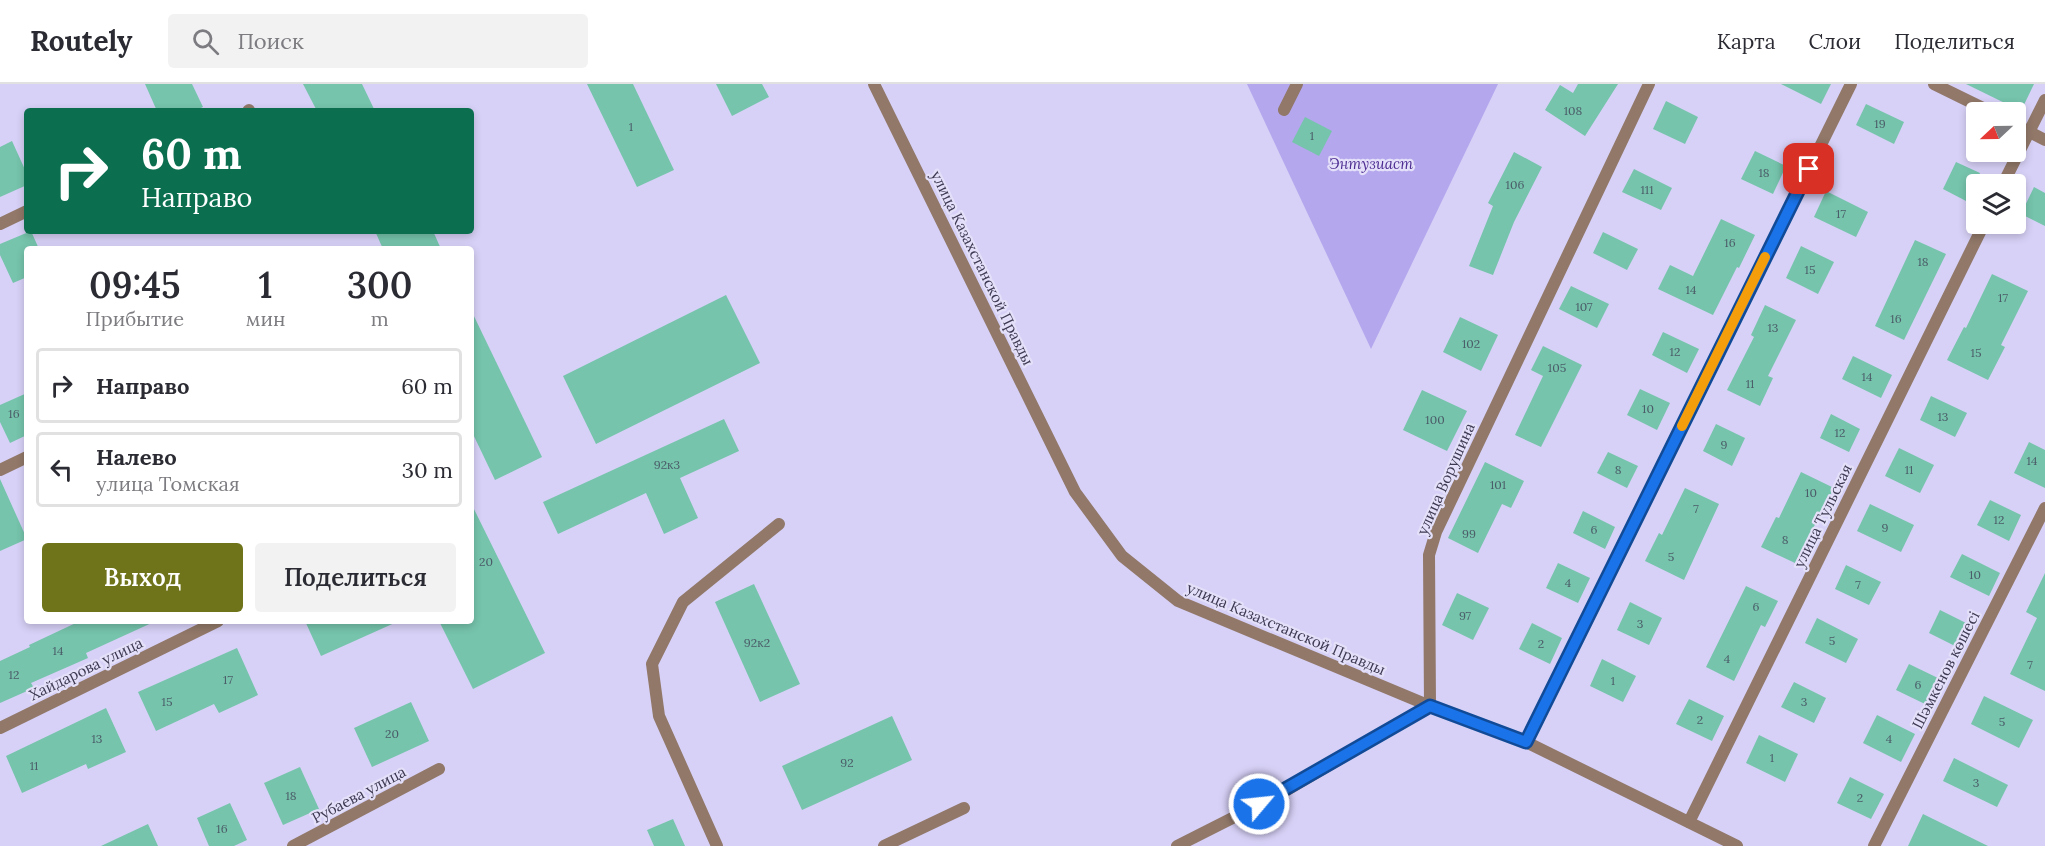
<!DOCTYPE html>
<html lang="ru">
<meta charset="utf-8">
<style>
:root{--surface:#fff;--page:#f2f2f3;--text:#2b2b33;--muted:#7c7c81;--line:#e1e1e2;--accent:#6f7319}
body{margin:0;font-family:Lora,serif;background:var(--page);color:var(--text);height:100vh;display:flex;flex-direction:column;font-size:22px;white-space:nowrap}
*{box-sizing:border-box;margin:0}
p{font-size:20px;color:var(--muted)}
.icon{flex:none;width:33px;height:33px;fill:none;stroke:currentColor;stroke-width:2;stroke-linecap:round;stroke-linejoin:round}
.map{position:relative;flex:1;overflow:hidden}
.panel{position:absolute;left:24px;top:162px;width:450px;height:378px;display:flex;flex-direction:column;background:var(--surface);border-radius:6px;box-shadow:0 3px 9px #0003}
.panel>*{flex:none}
.banner{position:absolute;left:24px;top:24px;width:450px;height:126px;border-radius:6px;box-shadow:0 3px 9px #0003;background:#0b6e4f;color:#fff;overflow:hidden}
.needle{width:39px;rotate:248deg}
.tools{position:absolute;left:1966px;top:18px;display:grid;gap:12px}
.tools a{display:grid;place-items:center;width:60px;height:60px;border-radius:6px;background:var(--surface);box-shadow:0 3px 9px #0003;font-size:30px}
.pin{position:absolute;display:grid;place-items:center;width:51px;height:51px;color:#fff;margin:-26px;border-radius:12px;box-shadow:0 3px 9px #0006}
.me{position:absolute;width:66px;margin:-33px;rotate:62deg;stroke-linejoin:round;filter:drop-shadow(0 0 4px #0008)}
.turn{display:flex;align-items:center;gap:21px;height:126px;padding:0 18px;font-size:27px}
.turn .icon{width:78px;height:78px;stroke-width:2.5}
.turn b{display:block;font-size:42px;line-height:51px}
.eta{display:flex;justify-content:space-evenly;align-items:center;height:102px;text-align:center}
.eta b{font-size:36px;font-weight:600;line-height:42px}
.primary-button{display:flex;gap:12px;margin-top:auto;padding:12px 18px}
.primary-button a{flex:1;height:69px;border-radius:6px;background:var(--accent);color:#fff;font-size:24px;font-weight:600;line-height:69px;text-align:center}
.primary-button a+a{background:var(--page);color:var(--text)}
ul{padding:0;list-style:none}
li{display:flex;align-items:center;gap:18px;height:75px;margin:0 12px 9px;padding:0 6px;border:3px solid var(--line);border-radius:6px}
li div{flex:1}
li b{display:block;font-size:22px}
li em{font-style:normal}
header{display:flex;align-items:center;gap:36px;box-sizing:border-box;height:84px;padding:0 30px;background:var(--surface);border-bottom:2px solid var(--line)}
header strong{font-size:28px}
nav{display:flex;gap:33px;margin-inline-start:auto;font-size:21px}
.search{width:420px;height:54px;background:var(--page);display:flex;align-items:center;gap:15px;box-sizing:border-box;padding:0 21px;border-radius:6px;color:var(--muted);font-size:22px}
.map>svg:first-child{display:block}
.green{fill:#b4a7ed}
.building{fill:#76c4ac}
.lines{fill:none;stroke-linecap:round;stroke-linejoin:round}
.service{stroke:#917869;stroke-width:12}
.minor{stroke:#917869;stroke-width:12}
.tertiary{stroke:#917869;stroke-width:12}
.route-casing{stroke:#114b97;stroke-width:15}
.route{stroke:#1a73e8;stroke-width:10}
.slow{stroke:#f59e0b;stroke-width:10}
.labels{text-anchor:middle;stroke-width:4.5;stroke-linejoin:round;paint-order:stroke}
.number-label{font-size:12px;fill:#4b5c68}
.park-label{font-size:15px;font-style:italic;fill:#4d2d92;stroke:#e4e0f9}
.street-label{font-size:15px;fill:#3d3952;stroke:#e4e0f9}
</style>
<header>
<strong>Routely</strong>
<div class="search"><svg class="icon" aria-label="search" viewBox="0 0 24 24"><circle cx="10" cy="10" r="6"/><path d="M15 15l6 6"/></svg>Поиск</div>
<nav><a>Карта</a><a>Слои</a><a>Поделиться</a></nav>
</header>
<div class="map">
<svg width="2045" height="762" viewBox="0 0 2045 762">
<rect width="100%" height="100%" fill="#d7d1f7"/>
<polygon class="green" points="1247,0 1498,0 1371,265"/>
<g class="building">
<polygon points="145,0 192,0 203,23 194,27 157,27"/>
<polygon points="303,0 362,0 375,27 317,27"/>
<polygon points="587,0 633,0 674,86 637,103"/>
<polygon points="716,0 762,0 769,13 732,32"/>
<polygon points="1578,0 1618,0 1585,52 1545,26 1560,1 1573,9"/>
<polygon points="1781,0 1831,0 1821,20"/>
<polygon points="1966,0 2034,0 2021,27"/>
<polygon points="1666,17 1698,33 1685,60 1653,45"/>
<polygon points="1866,20 1904,38 1894,60 1856,41"/>
<polygon points="1305,33 1332,47 1319,72 1292,58"/>
<polygon points="12,57 27,90 27,101 0,113 0,63"/>
<polygon points="1755,67 1786,82 1773,110 1741,95"/>
<polygon points="1514,68 1542,83 1514,138 1493,191 1469,182 1493,122 1488,119"/>
<polygon points="1956,78 1980,89 1966,117 1943,105"/>
<polygon points="1634,85 1672,104 1661,126 1622,108"/>
<polygon points="2034,103 2045,109 2045,142 2021,130"/>
<polygon points="1826,107 1868,128 1856,153 1814,133"/>
<polygon points="1721,135 1755,151 1739,184 1737,183 1713,231 1658,205 1670,181 1693,192"/>
<polygon points="31,147 39,165 27,165 27,193 13,199 0,171 0,160"/>
<polygon points="375,147 433,147 441,165 383,165"/>
<polygon points="1603,148 1638,165 1627,186 1593,169"/>
<polygon points="1915,156 1946,170 1904,256 1875,242"/>
<polygon points="1801,162 1834,178 1818,210 1786,194"/>
<polygon points="1992,190 2028,207 2001,261 2005,263 1988,296 1947,276 1964,243 1966,244"/>
<polygon points="1571,202 1609,220 1597,244 1559,225"/>
<polygon points="726,211 760,279 596,360 563,292"/>
<polygon points="1765,221 1796,236 1768,292 1773,294 1760,322 1727,306 1754,253 1751,251"/>
<polygon points="471,226 542,373 495,396 471,346"/>
<polygon points="1460,233 1498,251 1481,287 1443,268"/>
<polygon points="1663,248 1699,265 1687,289 1652,271"/>
<polygon points="1543,262 1582,281 1541,363 1515,351 1543,292 1531,286"/>
<polygon points="1853,272 1892,291 1881,314 1842,295"/>
<polygon points="1640,305 1670,319 1657,346 1627,331"/>
<polygon points="1422,306 1467,327 1447,367 1403,346"/>
<polygon points="27,309 27,351 10,359 0,338 0,321"/>
<polygon points="1931,312 1967,329 1955,353 1920,336"/>
<polygon points="1831,330 1860,345 1849,368 1820,354"/>
<polygon points="724,335 739,367 680,394 698,434 664,450 646,409 558,450 543,418"/>
<polygon points="1716,340 1745,354 1732,382 1703,367"/>
<polygon points="2029,358 2045,366 2045,404 2014,389"/>
<polygon points="1899,364 1934,381 1920,409 1885,392"/>
<polygon points="1608,368 1638,382 1627,404 1597,389"/>
<polygon points="1485,378 1524,397 1511,424 1502,420 1478,469 1448,454"/>
<polygon points="1801,388 1834,404 1795,479 1761,463 1776,433 1779,434"/>
<polygon points="0,395 27,455 0,467"/>
<polygon points="1685,404 1719,420 1684,496 1645,477 1659,449 1662,451"/>
<polygon points="1990,416 2021,431 2009,457 1977,441"/>
<polygon points="471,419 545,569 473,605 439,537 471,537"/>
<polygon points="1870,420 1914,441 1901,468 1857,447"/>
<polygon points="1583,427 1615,443 1605,465 1573,449"/>
<polygon points="1962,470 2000,489 1989,512 1950,493"/>
<polygon points="1558,479 1590,494 1578,519 1546,504"/>
<polygon points="1846,481 1881,498 1869,521 1835,505"/>
<polygon points="2045,489 2045,607 2010,590 2037,534 2026,528"/>
<polygon points="754,500 800,600 760,618 715,518"/>
<polygon points="1746,502 1778,517 1765,543 1761,541 1734,597 1706,583"/>
<polygon points="1457,509 1489,524 1473,556 1442,541"/>
<polygon points="1630,518 1662,534 1649,561 1617,546"/>
<polygon points="1940,526 1972,542 1961,565 1929,549"/>
<polygon points="1817,534 1858,555 1846,579 1805,559"/>
<polygon points="80,537 156,537 86,569 88,574 31,599 34,604 0,619 0,577 30,563 29,561"/>
<polygon points="305,537 399,537 321,572"/>
<polygon points="1532,539 1562,554 1550,580 1519,565"/>
<polygon points="237,564 258,611 219,629 214,620 156,647 138,608"/>
<polygon points="1602,575 1636,592 1623,618 1590,602"/>
<polygon points="1909,580 1940,595 1927,621 1896,606"/>
<polygon points="1794,598 1826,614 1814,639 1781,623"/>
<polygon points="1984,612 2033,636 2019,664 1971,640"/>
<polygon points="1689,615 1724,632 1712,657 1676,640"/>
<polygon points="411,618 429,657 372,683 354,644"/>
<polygon points="106,624 126,668 88,685 86,680 22,709 6,672"/>
<polygon points="1877,631 1915,650 1901,678 1863,659"/>
<polygon points="892,632 912,676 802,726 782,682"/>
<polygon points="1759,651 1798,670 1785,698 1746,679"/>
<polygon points="1954,674 2008,701 1997,723 1943,697"/>
<polygon points="300,683 319,725 283,741 264,699"/>
<polygon points="1850,693 1884,710 1871,735 1837,719"/>
<polygon points="230,719 247,756 234,762 209,762 197,734"/>
<polygon points="1923,730 1988,762 1908,762"/>
<polygon points="673,735 685,762 654,762 647,746"/>
<polygon points="148,740 158,762 101,762"/>
</g>
<g class="lines">
<g class="service">
<polyline points="248,27 249,26"/>
<polyline points="0,140 27,127"/>
<polyline points="0,386 27,373"/>
<polyline points="0,644 218,537"/>
<polyline points="293,762 439,685"/>
<polyline points="717,762 659,632 652,580 683,518 779,440"/>
<polyline points="884,762 964,724"/>
</g>
<g class="minor">
<polyline points="1934,0 1991,28"/>
<polyline points="1284,26 1297,0"/>
<polyline points="2016,41 2045,56"/>
<polyline points="2003,100 2045,16"/>
<polyline points="1430,622 1429,471 1436,448 1649,0"/>
<polyline points="1526,658 1851,0"/>
<polyline points="1689,738 1984,140"/>
<polyline points="1874,762 2045,424"/>
</g>
<g class="tertiary">
<polyline points="874,0 1075,408 1122,472 1178,517 1430,622 1526,658 1737,762"/>
<polyline points="1177,762 1280,710 1430,622"/>
</g>
</g>
<g class="lines">
<defs>
<polyline id="route" points="1259,720 1430,622 1526,658 1809,85"/>
</defs>
<use href="#route" class="route-casing"/>
<use href="#route" class="route"/>
<polyline class="slow" points="1682,342 1765,173"/>
</g>
<g class="labels">
<g class="number-label">
<text x="1573" y="31">108</text>
<text x="1880" y="44">19</text>
<text x="631" y="47">1</text>
<text x="1312" y="56">1</text>
<text x="1764" y="93">18</text>
<text x="1515" y="105">106</text>
<text x="1647" y="110">111</text>
<text x="1841" y="134">17</text>
<text x="1730" y="163">16</text>
<text x="1923" y="182">18</text>
<text x="1810" y="190">15</text>
<text x="1691" y="210">14</text>
<text x="2003" y="218">17</text>
<text x="1584" y="227">107</text>
<text x="1896" y="239">16</text>
<text x="1773" y="248">13</text>
<text x="1471" y="264">102</text>
<text x="1675" y="272">12</text>
<text x="1976" y="273">15</text>
<text x="1557" y="288">105</text>
<text x="1867" y="297">14</text>
<text x="1750" y="304">11</text>
<text x="1648" y="329">10</text>
<text x="14" y="334">16</text>
<text x="1943" y="337">13</text>
<text x="1435" y="340">100</text>
<text x="1840" y="353">12</text>
<text x="1724" y="365">9</text>
<text x="2032" y="381">14</text>
<text x="667" y="385">92к3</text>
<text x="1618" y="390">8</text>
<text x="1909" y="390">11</text>
<text x="1498" y="405">101</text>
<text x="1811" y="413">10</text>
<text x="1696" y="429">7</text>
<text x="1999" y="440">12</text>
<text x="1885" y="448">9</text>
<text x="1594" y="450">6</text>
<text x="1469" y="454">99</text>
<text x="1785" y="460">8</text>
<text x="1671" y="477">5</text>
<text x="486" y="482">20</text>
<text x="1975" y="495">10</text>
<text x="1568" y="503">4</text>
<text x="1858" y="505">7</text>
<text x="1756" y="527">6</text>
<text x="1465" y="536">97</text>
<text x="1640" y="544">3</text>
<text x="1832" y="561">5</text>
<text x="757" y="563">92к2</text>
<text x="1541" y="564">2</text>
<text x="58" y="571">14</text>
<text x="1727" y="579">4</text>
<text x="2030" y="585">7</text>
<text x="14" y="595">12</text>
<text x="228" y="600">17</text>
<text x="1613" y="601">1</text>
<text x="1918" y="605">6</text>
<text x="167" y="622">15</text>
<text x="1804" y="622">3</text>
<text x="1700" y="640">2</text>
<text x="2002" y="642">5</text>
<text x="392" y="654">20</text>
<text x="97" y="659">13</text>
<text x="1889" y="659">4</text>
<text x="1772" y="678">1</text>
<text x="847" y="683">92</text>
<text x="34" y="686">11</text>
<text x="1976" y="703">3</text>
<text x="291" y="716">18</text>
<text x="1860" y="718">2</text>
<text x="222" y="749">16</text>
</g>
<g class="park-label">
<text x="1371" y="85">Энтузиаст</text>
</g>
<g class="street-label">
<text transform="translate(982 184) rotate(64)" y="5">улица Казахстанской Правды</text>
<text transform="translate(1446 395) rotate(-66)" y="5">улица Ворушина</text>
<text transform="translate(1823 432) rotate(-64)" y="5">улица Тульская</text>
<text transform="translate(1286 545) rotate(23)" y="5">улица Казахстанской Правды</text>
<text transform="translate(86 585) rotate(-26)" y="5">Хайдарова улица</text>
<text transform="translate(1946 586) rotate(-63)" y="5">Шәмкенов көшесі</text>
<text transform="translate(359 711) rotate(-28)" y="5">Рубаева улица</text>
</g>
</g>
</svg>
<div class="tools">
<a><svg class="needle" viewBox="-14 -14 28 28"><path d="M0-13l5 13h-10z" fill="#e53935"/><path d="M0 13l5-13h-10z" fill="#7c7c81"/></svg></a>
<a><svg class="icon" aria-label="layers" viewBox="0 0 24 24"><path d="M12 4l9 5-9 5-9-5zM3 14l9 5 9-5"/></svg></a>
</div>
<div class="pin" style="left:1809px;top:85px;background:#d93025"><svg class="icon" aria-label="arrive" viewBox="0 0 24 24"><path d="M6 21V4h12l-3 4 3 4H6"/></svg></div>
<svg class="me" style="left:1259px;top:720px" viewBox="-20 -20 40 40"><circle r="17" fill="#1a73e8" stroke="#fff" stroke-width="3"/><path d="M0-11L8 9 0 5-8 9z" fill="#fff"/></svg>
<div class="banner">
<div class="turn"><svg class="icon" aria-label="right" viewBox="0 0 24 24"><path d="M7 20v-9h11M14 6l5 5-5 5"/></svg><div><b>60 m</b>Направо</div></div>
</div>
<section class="panel">
<div class="eta">
<div><b>09:45</b><p>Прибытие</p></div>
<div><b>1</b><p>мин</p></div>
<div><b>300</b><p>m</p></div>
</div>
<ul>
<li><svg class="icon" aria-label="right" viewBox="0 0 24 24"><path d="M7 20v-9h11M14 6l5 5-5 5"/></svg><div><b>Направо</b></div><em>60 m</em></li>
<li><svg class="icon" aria-label="left" viewBox="0 0 24 24"><path d="M17 20v-9H6M10 6l-5 5 5 5"/></svg><div><b>Налево</b><p>улица Томская</p></div><em>30 m</em></li>
</ul>
<div class="primary-button"><a>Выход</a><a>Поделиться</a></div>
</section>
</div>
